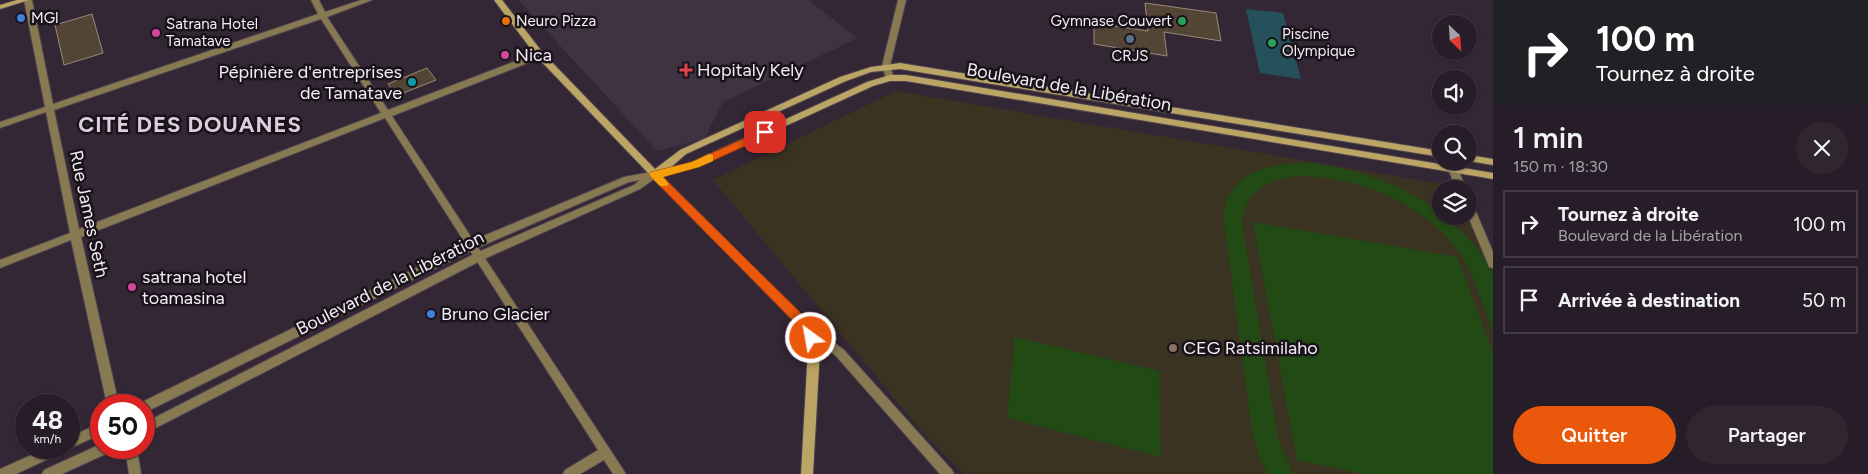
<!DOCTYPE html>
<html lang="fr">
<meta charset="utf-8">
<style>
:root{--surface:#271d28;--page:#2f2630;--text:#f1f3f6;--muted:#a4a2a8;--line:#433b45;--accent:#ea580c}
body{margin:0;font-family:Figtree,sans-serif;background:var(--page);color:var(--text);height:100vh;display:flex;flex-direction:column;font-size:19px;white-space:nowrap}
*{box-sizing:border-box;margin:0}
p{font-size:16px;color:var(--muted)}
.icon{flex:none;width:28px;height:28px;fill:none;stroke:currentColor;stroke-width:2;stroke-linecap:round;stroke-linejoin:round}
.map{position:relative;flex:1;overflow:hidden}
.sheet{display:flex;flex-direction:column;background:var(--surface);width:375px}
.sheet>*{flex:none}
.top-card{background:#202124;color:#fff;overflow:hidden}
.needle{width:32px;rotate:155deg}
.tools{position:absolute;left:1432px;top:15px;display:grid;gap:10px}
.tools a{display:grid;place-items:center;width:45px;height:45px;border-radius:50%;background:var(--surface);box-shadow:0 1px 4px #0004,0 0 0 1px var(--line);font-size:25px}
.speed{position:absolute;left:15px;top:394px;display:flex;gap:10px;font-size:25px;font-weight:700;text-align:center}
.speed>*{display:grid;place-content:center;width:65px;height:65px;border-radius:50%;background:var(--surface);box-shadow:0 1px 4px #0004,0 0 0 1px var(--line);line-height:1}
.speed small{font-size:12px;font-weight:400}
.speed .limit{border:8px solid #d22;background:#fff;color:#111}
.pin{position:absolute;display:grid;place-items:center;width:42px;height:42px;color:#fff;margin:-21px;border-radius:10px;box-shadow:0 2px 8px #0006}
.me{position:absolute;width:55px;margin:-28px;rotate:328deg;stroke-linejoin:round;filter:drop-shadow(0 0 4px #0008)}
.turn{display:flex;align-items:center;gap:18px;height:105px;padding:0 20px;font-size:22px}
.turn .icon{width:65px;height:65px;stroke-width:2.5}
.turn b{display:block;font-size:35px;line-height:42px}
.round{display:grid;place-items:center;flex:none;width:52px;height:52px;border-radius:26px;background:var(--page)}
.overview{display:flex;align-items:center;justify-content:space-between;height:85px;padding:0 20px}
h1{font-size:30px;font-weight:600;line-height:38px}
.primary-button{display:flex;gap:10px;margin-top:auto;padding:10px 20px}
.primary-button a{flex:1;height:58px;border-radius:30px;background:var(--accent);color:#fff;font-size:20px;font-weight:600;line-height:58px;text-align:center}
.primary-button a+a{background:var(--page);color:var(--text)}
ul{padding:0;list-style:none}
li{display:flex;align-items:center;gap:15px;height:68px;margin:0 10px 8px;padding:0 10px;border:2px solid var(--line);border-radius:0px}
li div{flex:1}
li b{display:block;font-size:19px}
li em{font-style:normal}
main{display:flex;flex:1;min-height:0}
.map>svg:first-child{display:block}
.education{fill:#3b3322}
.medical{fill:#3f3342}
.green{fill:#224a14}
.water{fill:#25515d}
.building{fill:#534536;stroke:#998979}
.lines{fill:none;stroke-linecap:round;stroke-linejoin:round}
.minor-casing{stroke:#4f4350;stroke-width:2}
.tertiary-casing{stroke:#4f4350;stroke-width:2}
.secondary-casing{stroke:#4f4350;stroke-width:2}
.minor{fill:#877a52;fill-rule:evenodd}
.tertiary{fill:#877a52;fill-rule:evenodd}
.secondary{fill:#bba564;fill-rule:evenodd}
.route{fill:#ea580c;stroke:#983908}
.slow{fill:#f59e0b}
.shop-dot{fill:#3f7fe0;stroke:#181319;stroke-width:2}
.food-dot{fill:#e8710a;stroke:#181319;stroke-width:2}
.leisure-dot{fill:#2e9e5b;stroke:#181319;stroke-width:2}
.hotel-dot{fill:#d1479c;stroke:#181319;stroke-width:2}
.service-dot{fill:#5c6f8a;stroke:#181319;stroke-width:2}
.health-dot{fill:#e0444e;stroke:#181319;stroke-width:2}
.culture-dot{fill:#0f9aa8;stroke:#181319;stroke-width:2}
.education-dot{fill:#8d6e63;stroke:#181319;stroke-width:2}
.labels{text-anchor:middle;stroke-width:5;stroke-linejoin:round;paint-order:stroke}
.far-poi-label{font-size:15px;fill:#f5ecf5;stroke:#181319;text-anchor:start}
.poi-label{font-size:18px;fill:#f5ecf5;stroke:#181319;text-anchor:start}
.street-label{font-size:18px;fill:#f5ecf5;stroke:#181319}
.district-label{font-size:22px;font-weight:bold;letter-spacing:1px;fill:#decdde;stroke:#181319}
</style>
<main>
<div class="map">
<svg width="1493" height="474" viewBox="0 0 1493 474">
<rect width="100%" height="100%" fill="#342735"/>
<polygon class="education" points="896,91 1460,187 1461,189 1441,189 1441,216 1469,216 1469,208 1493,269 1493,474 964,474 919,428 713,180"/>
<polygon class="medical" points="518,0 808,0 858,38 723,102 704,139 657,151"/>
<g class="green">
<path d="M1309,163C1372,170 1433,196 1473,244C1481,252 1491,264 1493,276C1493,293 1493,315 1493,333C1481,301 1472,263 1447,237C1431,220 1410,206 1389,196C1346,176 1248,154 1242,224L1278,439L1293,474H1268L1260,459L1252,431L1223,214C1232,169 1269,164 1309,163Z"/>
<polygon points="1253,222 1457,257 1493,352 1493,474 1364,474 1297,460"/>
<polygon points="1015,337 1159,371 1161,457 1007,418"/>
</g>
<polygon class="water" points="1246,9 1283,13 1301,79 1260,73"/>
<g class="building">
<polygon points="1145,3 1216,13 1221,41 1164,32 1167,56 1094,44 1094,23 1148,31"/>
<polygon points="92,14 103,53 64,65 55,25"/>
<polygon points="427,68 436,80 396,96 388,84"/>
</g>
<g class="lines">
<defs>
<g id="minor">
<path d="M24,0H32L53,104L318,14L311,0H319L325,12L361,0H372L327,17L388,110L537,53H543V57L392,116L626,474H613L604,460L580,474H563L565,470L598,450L385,118L81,237L119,405H107L71,240L0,268V260L70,233L46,112L0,128V122L45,107ZM321,19L381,113L79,229L54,110Z"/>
<polygon points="898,0 906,0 890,66 894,78 890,81 886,78 882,66"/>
<polygon points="1445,161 1455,161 1466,189 1456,189"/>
<polygon points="1469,203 1474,207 1493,252 1493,268 1489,267 1488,264 1468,216"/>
<polygon points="808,323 844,350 952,470 954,474 940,474 836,356 804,331 803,328 804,325"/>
<polygon points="125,448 137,448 141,474 129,474"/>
</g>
<g id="tertiary">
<polygon points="651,172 658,173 660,175 640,189 484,259 144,434 144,423 476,253 634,185 640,180 629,182 477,248 148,411 144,412 144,405 139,405 140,403 469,242 624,177"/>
<polygon points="101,423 101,434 73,447 69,449 66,448 69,448 69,437"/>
<polygon points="101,444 101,448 112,448 110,452 62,474 42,474 44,470"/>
<polygon points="47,448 65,448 63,452 16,474 0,474 0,469"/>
</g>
<g id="secondary">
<polygon points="17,0 29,0 0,9 0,5"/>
<polygon points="494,0 502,0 543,53 655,169 680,150 840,77 871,67 900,63 1441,151 1441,157 900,69 871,72 846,81 686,154 670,168 692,162 867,82 890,75 906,75 1493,173 1493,179 906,81 890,81 873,86 698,166 662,176 813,328 820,349 813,474 801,474 808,349 803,330 652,177 537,57"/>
<polygon points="1469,155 1493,159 1493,165 1469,161"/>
</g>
</defs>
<use href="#minor" class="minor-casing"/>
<use href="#tertiary" class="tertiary-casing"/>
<use href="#secondary" class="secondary-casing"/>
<use href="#minor" class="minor"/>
<use href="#tertiary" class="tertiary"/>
<use href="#secondary" class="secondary"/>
</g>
<polygon class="route" points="765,129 770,132 769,135 699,167 663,177 812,324 817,338 811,344 807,342 802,330 649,175 651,172 692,162"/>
<polygon class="slow" points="709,154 713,155 713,161 699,167 663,177 669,184 667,186 660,186 649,175 651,172 692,162"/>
<g class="shop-dot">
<circle cx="21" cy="18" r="5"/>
<circle cx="431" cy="314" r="5"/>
</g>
<circle class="food-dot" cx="506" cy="21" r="5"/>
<g class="leisure-dot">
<circle cx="1182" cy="21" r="5"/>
<circle cx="1272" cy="43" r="5"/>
</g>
<g class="hotel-dot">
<circle cx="156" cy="33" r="5"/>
<circle cx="505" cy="55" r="5"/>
<circle cx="132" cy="287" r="5"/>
</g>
<circle class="service-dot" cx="1130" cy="39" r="5"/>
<path class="health-dot" d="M683.5 62.5h5v5h5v5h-5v5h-5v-5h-5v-5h5z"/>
<circle class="culture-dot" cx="412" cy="82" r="5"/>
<circle class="education-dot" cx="1173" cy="348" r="5"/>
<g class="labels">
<g class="far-poi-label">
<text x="31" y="23">MGI</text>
<text x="516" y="26">Neuro Pizza</text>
<text x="1172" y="26" text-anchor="end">Gymnase Couvert</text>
<text x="166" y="29">Satrana Hotel<tspan x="166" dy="17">Tamatave</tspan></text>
<text x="1282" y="39">Piscine<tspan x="1282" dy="17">Olympique</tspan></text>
<text x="1130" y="61" text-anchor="middle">CRJS</text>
</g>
<g class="poi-label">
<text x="515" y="61">Nica</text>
<text x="697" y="76">Hopitaly Kely</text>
<text x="402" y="78" text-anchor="end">Pépinière d'entreprises<tspan x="402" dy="21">de Tamatave</tspan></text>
<text x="142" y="283">satrana hotel<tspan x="142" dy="21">toamasina</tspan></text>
<text x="441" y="320">Bruno Glacier</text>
<text x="1183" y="354">CEG Ratsimilaho</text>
</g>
<g class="street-label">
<text transform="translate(1069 87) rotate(10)" y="6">Boulevard de la Libération</text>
<text transform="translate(89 214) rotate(78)" y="6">Rue James Seth</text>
<text transform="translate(390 283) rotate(-27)" y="6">Boulevard de la Libération</text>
</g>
<g class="district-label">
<text x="190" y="132">CITÉ DES DOUANES</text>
</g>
</g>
</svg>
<div class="tools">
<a><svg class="needle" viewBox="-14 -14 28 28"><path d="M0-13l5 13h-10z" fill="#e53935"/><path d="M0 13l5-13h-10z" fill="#a4a2a8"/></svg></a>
<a><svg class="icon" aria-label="sound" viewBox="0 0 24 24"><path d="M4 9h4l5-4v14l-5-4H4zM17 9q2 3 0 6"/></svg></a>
<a><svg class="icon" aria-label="search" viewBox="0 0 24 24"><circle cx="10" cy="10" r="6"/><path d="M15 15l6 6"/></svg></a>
<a><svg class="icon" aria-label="layers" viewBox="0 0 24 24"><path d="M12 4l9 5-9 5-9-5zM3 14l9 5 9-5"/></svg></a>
</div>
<div class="speed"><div>48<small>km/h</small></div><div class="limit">50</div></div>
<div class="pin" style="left:765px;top:132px;background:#d93025"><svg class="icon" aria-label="arrive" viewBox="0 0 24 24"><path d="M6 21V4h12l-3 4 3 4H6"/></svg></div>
<svg class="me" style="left:811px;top:338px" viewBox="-20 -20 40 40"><circle r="17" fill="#ea580c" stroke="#fff" stroke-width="3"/><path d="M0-11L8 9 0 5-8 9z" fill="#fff"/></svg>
</div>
<section class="sheet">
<div class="top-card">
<div class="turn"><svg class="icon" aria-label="right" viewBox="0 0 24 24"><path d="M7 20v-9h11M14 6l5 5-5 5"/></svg><div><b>100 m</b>Tournez à droite</div></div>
</div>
<div class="overview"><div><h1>1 min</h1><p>150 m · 18:30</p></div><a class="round"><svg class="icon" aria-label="close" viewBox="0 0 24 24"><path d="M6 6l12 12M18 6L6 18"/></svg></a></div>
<ul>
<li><svg class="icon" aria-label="right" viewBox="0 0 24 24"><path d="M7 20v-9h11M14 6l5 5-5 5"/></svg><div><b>Tournez à droite</b><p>Boulevard de la Libération</p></div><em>100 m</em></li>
<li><svg class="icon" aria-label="arrive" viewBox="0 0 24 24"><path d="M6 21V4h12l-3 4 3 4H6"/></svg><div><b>Arrivée à destination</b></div><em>50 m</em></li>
</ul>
<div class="primary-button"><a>Quitter</a><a>Partager</a></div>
</section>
</main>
